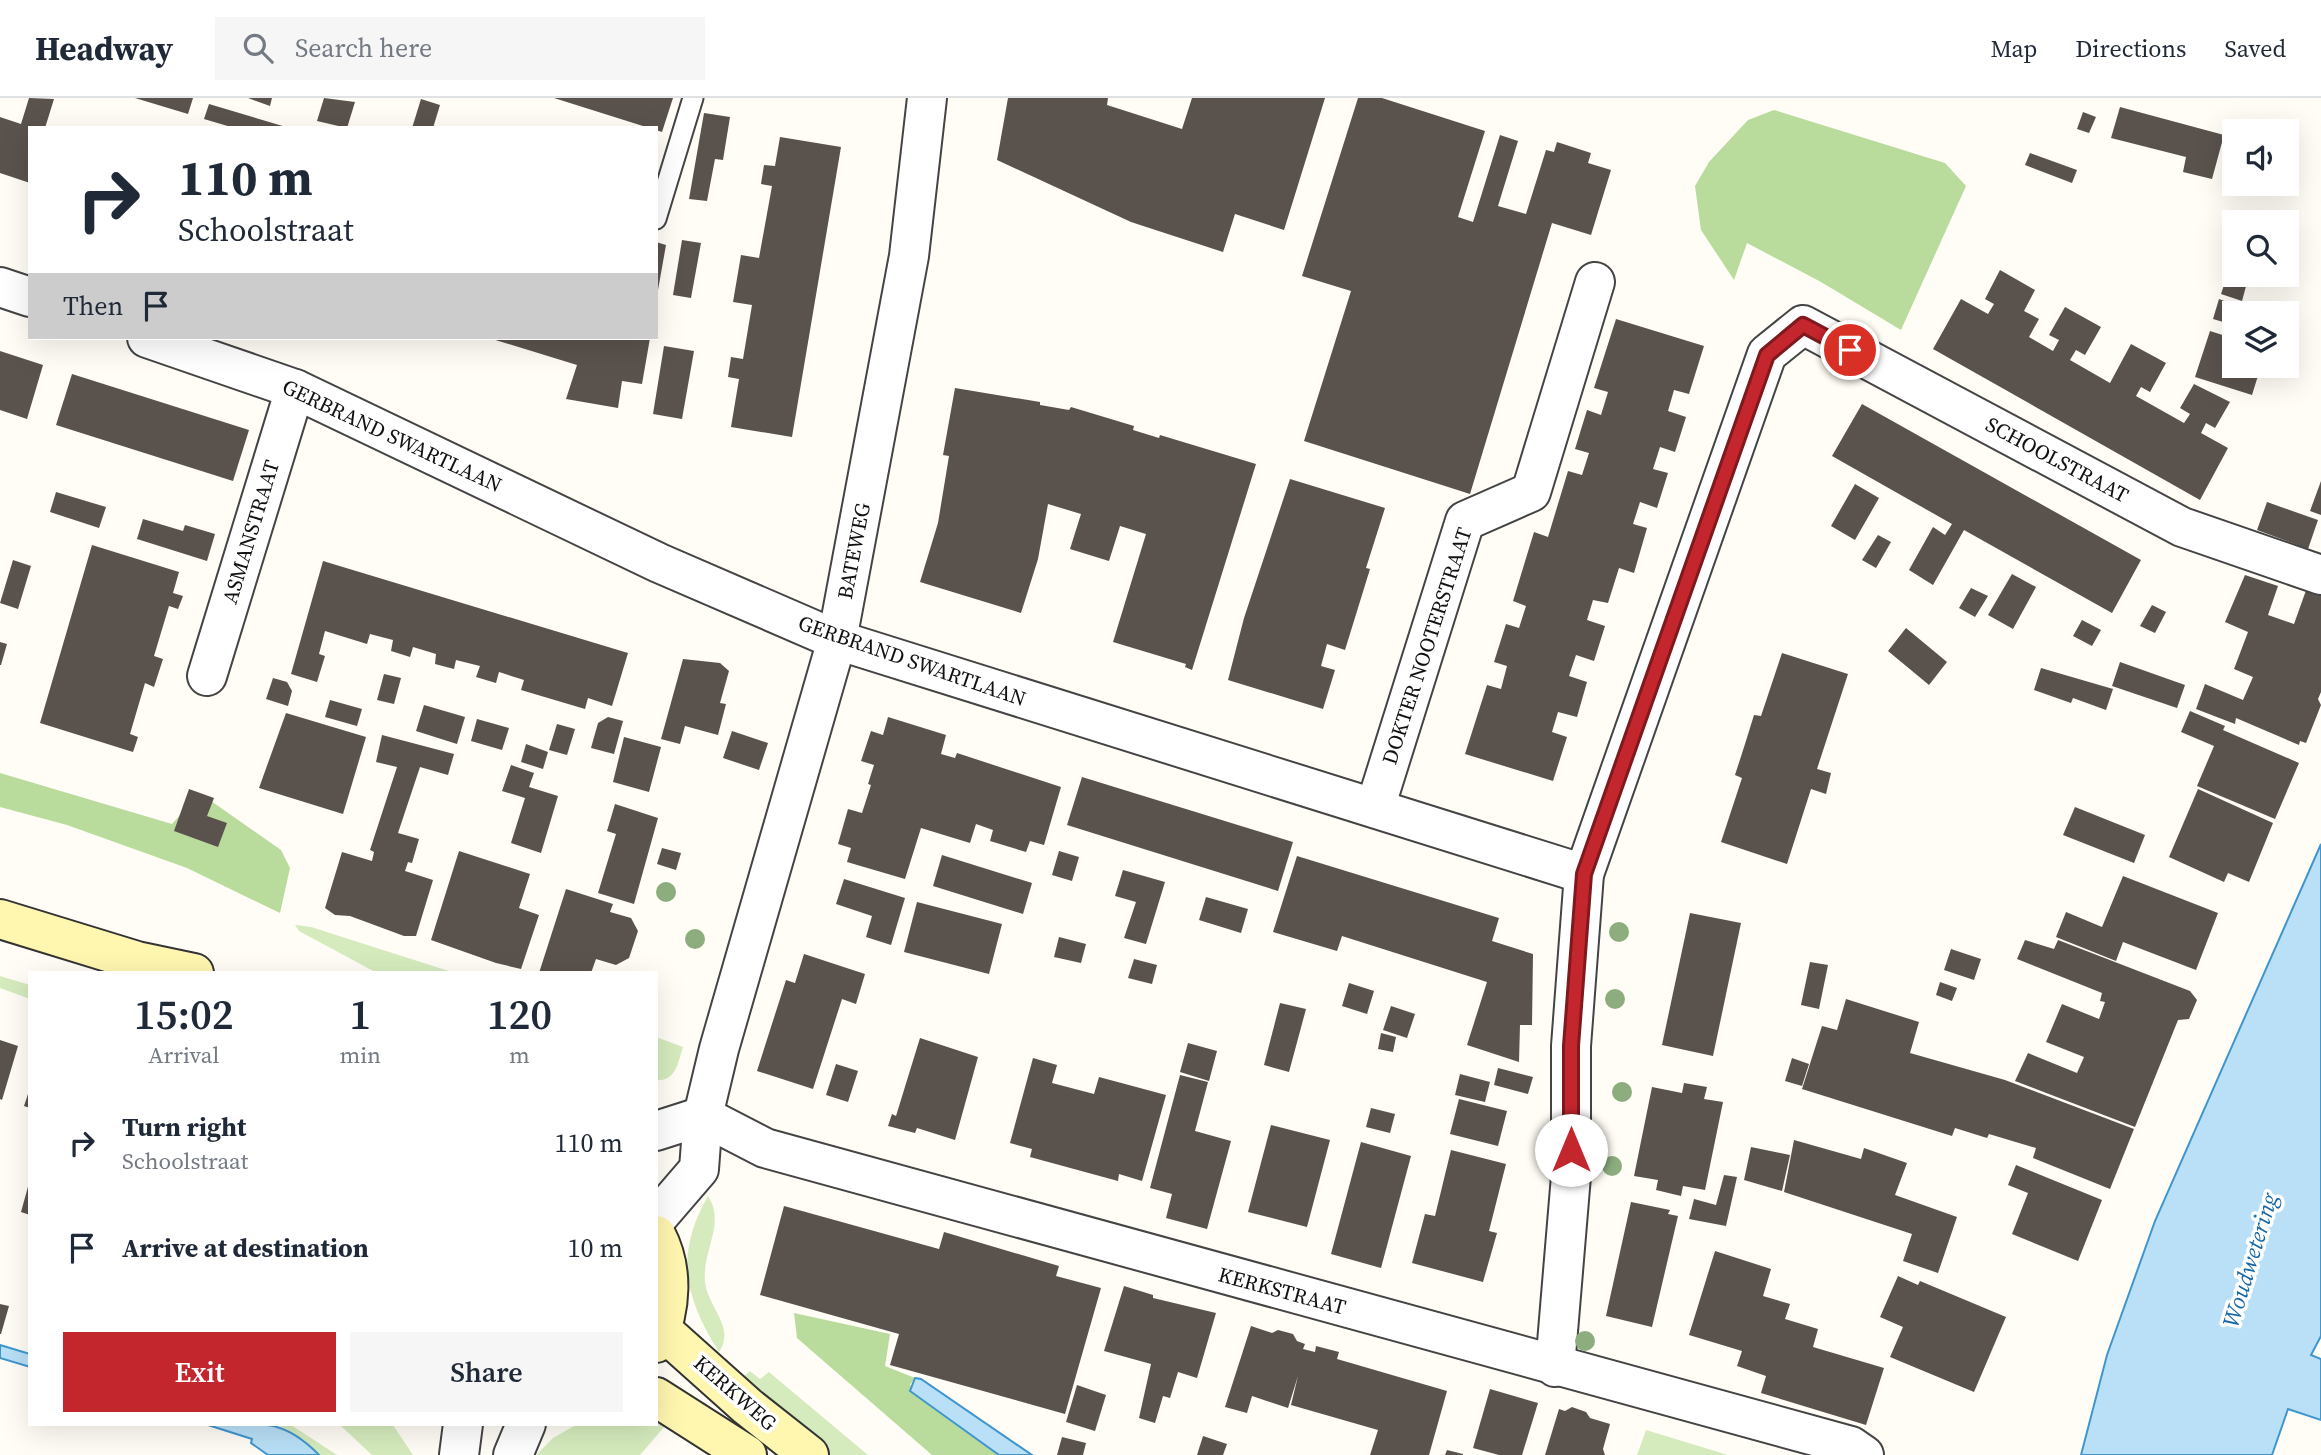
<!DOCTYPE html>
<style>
:root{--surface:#fff;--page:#f6f6f7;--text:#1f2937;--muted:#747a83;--line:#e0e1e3;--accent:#c4262e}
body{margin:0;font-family:"Source Serif 4",serif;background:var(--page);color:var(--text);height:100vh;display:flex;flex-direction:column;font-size:26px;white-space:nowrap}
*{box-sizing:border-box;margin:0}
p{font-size:23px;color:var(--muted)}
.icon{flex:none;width:38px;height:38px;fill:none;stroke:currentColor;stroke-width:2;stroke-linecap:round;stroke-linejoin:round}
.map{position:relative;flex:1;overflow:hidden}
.drawer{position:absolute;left:28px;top:873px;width:630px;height:455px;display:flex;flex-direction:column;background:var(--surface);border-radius:0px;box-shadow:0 7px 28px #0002}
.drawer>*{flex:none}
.banner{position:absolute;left:28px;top:28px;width:630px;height:214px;border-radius:0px;box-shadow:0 7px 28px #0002;background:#fff;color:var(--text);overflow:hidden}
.controls{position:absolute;left:2222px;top:21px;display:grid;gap:14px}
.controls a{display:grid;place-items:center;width:77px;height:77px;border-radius:0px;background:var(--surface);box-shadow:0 7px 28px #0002;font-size:35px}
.pin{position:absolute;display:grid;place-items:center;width:60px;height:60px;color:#fff;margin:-30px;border:4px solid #fff;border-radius:50%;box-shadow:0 2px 7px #0007}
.me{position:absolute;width:77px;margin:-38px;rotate:0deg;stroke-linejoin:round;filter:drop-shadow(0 0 5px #0008)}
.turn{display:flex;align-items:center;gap:24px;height:147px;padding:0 35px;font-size:32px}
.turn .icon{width:91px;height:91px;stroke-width:2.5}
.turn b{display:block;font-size:49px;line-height:60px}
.then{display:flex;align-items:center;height:66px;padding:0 35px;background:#0003;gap:14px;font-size:26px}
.eta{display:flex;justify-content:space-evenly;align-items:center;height:119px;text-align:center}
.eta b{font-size:42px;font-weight:600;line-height:49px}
.button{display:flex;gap:14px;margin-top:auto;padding:14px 35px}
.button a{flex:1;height:80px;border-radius:0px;background:var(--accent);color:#fff;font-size:28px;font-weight:600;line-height:80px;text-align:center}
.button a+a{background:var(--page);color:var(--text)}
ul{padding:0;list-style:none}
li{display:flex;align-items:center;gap:21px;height:105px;padding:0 35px}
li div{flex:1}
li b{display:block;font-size:26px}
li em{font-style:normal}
header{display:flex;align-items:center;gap:42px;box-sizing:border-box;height:98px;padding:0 35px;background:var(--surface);border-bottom:2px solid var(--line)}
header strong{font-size:33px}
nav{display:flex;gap:38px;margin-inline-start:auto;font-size:24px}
.search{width:490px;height:63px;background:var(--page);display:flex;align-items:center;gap:18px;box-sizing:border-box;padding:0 24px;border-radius:0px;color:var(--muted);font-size:26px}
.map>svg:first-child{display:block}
.green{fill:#d5ebbd}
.forest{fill:#b9dc9c}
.water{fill:#b9e0f7;stroke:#3f96cf;stroke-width:2}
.building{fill:#5a524d}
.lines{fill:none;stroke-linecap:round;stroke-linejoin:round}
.lane-casing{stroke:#444;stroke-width:23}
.street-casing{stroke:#444;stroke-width:42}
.secondary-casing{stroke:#333;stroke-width:42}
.lane{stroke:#fff;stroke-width:19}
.street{stroke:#fff;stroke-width:38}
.secondary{stroke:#fff6b0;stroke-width:38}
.tree{fill:#8dad7f}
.route-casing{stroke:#7f191e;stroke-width:18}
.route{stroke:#c4262e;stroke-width:12}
.labels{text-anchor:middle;stroke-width:7;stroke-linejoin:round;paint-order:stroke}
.street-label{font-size:21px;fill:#111;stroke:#fff}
.water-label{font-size:23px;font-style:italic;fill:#1768a6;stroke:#fff}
</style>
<header>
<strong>Headway</strong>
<div class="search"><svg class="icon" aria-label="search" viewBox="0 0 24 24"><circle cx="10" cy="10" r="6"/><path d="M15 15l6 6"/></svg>Search here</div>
<nav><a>Map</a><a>Directions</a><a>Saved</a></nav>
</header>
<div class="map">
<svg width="2321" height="1357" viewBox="0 0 2321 1357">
<rect width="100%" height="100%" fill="#fffdf5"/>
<g class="green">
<polygon points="295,827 311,829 455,875 377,875 299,833"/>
<polygon points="0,878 30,887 30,901 0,890"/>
<path d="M656,939L683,949C678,964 676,984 656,982Z"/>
<path d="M708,1098C726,1125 702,1153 705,1183C707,1209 736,1229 719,1254C685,1200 674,1157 708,1098Z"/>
<polygon points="750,1273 760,1281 769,1274 868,1357 829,1357 742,1280"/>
<polygon points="656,1325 665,1328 640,1357 536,1357 553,1340 576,1327"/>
<polygon points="278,1327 291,1327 337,1357 319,1357 303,1341"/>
<polygon points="340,1327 393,1327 413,1357 372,1357"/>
<polygon points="1646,1332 1728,1357 1637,1357"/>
</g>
<g class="forest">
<polygon points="1774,12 1945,65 1966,88 1901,232 1821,184 1747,145 1734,182 1701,132 1695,88 1709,64 1748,22"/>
<polygon points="0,675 172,726 188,708 211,703 281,752 290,770 280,815 187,770 67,727 0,709"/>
<polygon points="794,1215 890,1236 885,1268 915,1280 910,1287 999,1357 932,1357 797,1240"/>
</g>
<g class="water">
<polygon points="2321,746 2321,1238 2311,1257 2321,1261 2321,1322 2288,1311 2272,1357 2081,1357 2107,1257 2155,1123"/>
<polygon points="0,1247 30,1256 30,1269 0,1260"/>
<polygon points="915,1280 921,1281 1032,1357 999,1357 910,1293"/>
<path d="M208,1327C258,1326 281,1318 319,1357H268L251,1345L252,1341Z"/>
</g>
<g class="building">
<polygon points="29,0 54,1 45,30 30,30 30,85 0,75 0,19 21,26"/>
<polygon points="135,0 193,0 188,16"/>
<polygon points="248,0 272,0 270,8"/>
<polygon points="324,0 355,4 347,30 317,23"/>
<polygon points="554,0 673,0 662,34"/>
<polygon points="1008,0 1108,0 1107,7 1182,31 1192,0 1325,0 1284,132 1235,116 1223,154 1131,124 997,62"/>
<polygon points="1358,0 1382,0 1485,33 1458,119 1473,124 1500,37 1518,43 1498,108 1526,116 1546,52 1554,54 1557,44 1591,55 1588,65 1611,72 1591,137 1552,125 1470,396 1304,343 1351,193 1302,178"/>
<polygon points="421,1 440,7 433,30 412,30"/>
<polygon points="209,6 286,29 286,30 231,29 204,21"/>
<polygon points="2120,9 2224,37 2212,81 2183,74 2186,59 2111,40"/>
<polygon points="2083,14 2096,19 2089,35 2077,31"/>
<polygon points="704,15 730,19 723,62 715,61 707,103 689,101"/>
<polygon points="780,39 841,49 792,339 731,329 739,281 728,279 731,259 743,261 752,207 733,204 741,157 759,160 772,88 761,86 764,67 775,68"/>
<polygon points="2030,55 2077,72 2072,85 2025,67"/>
<polygon points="682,142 701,145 691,200 673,197"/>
<polygon points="656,144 666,147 658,192 656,192"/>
<polygon points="2000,172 2035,192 2024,213 2039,221 2029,239 2053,253 2059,242 2049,237 2065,209 2101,229 2085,257 2076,252 2070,262 2110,285 2131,246 2166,265 2150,294 2141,289 2136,298 2184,325 2190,316 2180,310 2194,286 2230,304 2215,330 2206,325 2201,335 2228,350 2200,402 1933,251 1961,201 1988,216 1994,206 1985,201"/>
<polygon points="2228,175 2248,181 2242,203 2221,196"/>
<polygon points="2219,201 2235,207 2230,226 2213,221"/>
<polygon points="1616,221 1704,248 1689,296 1674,292 1668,313 1686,319 1675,354 1660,349 1653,371 1668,375 1657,410 1640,404 1633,426 1647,430 1634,475 1619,470 1608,505 1593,502 1587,522 1605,528 1594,563 1576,557 1569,578 1587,584 1577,619 1558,614 1552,634 1567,639 1553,683 1465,656 1487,587 1501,591 1507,568 1494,564 1506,526 1519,530 1526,508 1513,503 1534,434 1548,439 1568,373 1582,377 1589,355 1575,351 1587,312 1601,317 1608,294 1594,290"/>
<polygon points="2210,233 2235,241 2235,268 2261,268 2252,297 2195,279"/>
<polygon points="489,240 650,240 642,286 622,283 618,310 566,301 577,267"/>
<polygon points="664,248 694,253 682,321 653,316"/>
<polygon points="0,253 43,267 27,321 0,312"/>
<polygon points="72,276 249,332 233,383 56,327"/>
<polygon points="955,290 1040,304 1040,307 1069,312 1071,309 1134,328 1133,332 1159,340 1160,337 1256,366 1192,572 1185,569 1186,566 1113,544 1146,436 1120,428 1109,463 1070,451 1081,416 1048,406 1038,461 1021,515 920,484 938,425 949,358 943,357"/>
<polygon points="1862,306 2141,462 2112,515 1964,432 1933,487 1909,472 1933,429 1945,437 1952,426 1832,358"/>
<polygon points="1290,381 1385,410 1366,470 1370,471 1345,552 1327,546 1321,568 1335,572 1323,611 1228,582 1244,520"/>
<polygon points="2321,383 2321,417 2310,413"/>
<polygon points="1855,386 1879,400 1855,442 1831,428"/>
<polygon points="56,394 106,409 99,430 50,414"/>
<polygon points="2267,404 2318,422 2308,451 2257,432"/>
<polygon points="143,421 183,433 185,427 215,436 207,463 137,441"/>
<polygon points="1878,437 1891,444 1876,470 1862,462"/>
<polygon points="92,447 179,474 173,495 183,498 178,511 169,508 154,558 163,561 154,589 145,585 130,636 138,639 133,654 40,625"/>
<polygon points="13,462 31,468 18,511 0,505"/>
<polygon points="323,463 628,555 612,608 588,600 585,611 521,592 524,582 499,574 496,585 476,579 480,568 456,562 454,571 435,566 436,556 413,549 410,559 391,553 393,542 370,536 367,546 325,533 319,556 325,558 317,584 291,576"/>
<polygon points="2012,476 2036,489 2013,531 1988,517"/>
<polygon points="2245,477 2278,488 2268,517 2294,526 2309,484 2321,489 2321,594 2318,601 2321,607 2306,645 2300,643 2299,647 2236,620 2235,626 2196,611 2205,586 2243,602 2253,579 2234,571 2248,534 2225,524"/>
<polygon points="1971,490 1988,498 1975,519 1959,510"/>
<polygon points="2152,507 2166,514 2155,535 2140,528"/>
<polygon points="2082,522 2101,532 2092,548 2073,538"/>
<polygon points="1906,530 1947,564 1929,587 1888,553"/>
<polygon points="0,544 7,546 1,567 0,567"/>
<polygon points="1782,555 1848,576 1817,671 1831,675 1826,696 1811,691 1787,766 1721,744 1742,680 1735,677 1745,646 1754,617 1761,618"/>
<polygon points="683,561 720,565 729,573 720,605 726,606 718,637 685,628 680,646 661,641"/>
<polygon points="2120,564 2185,587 2177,610 2112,588"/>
<polygon points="2041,570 2113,591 2106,612 2073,600 2071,605 2034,592"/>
<polygon points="384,576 401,580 394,606 377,602"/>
<polygon points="273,580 287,584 292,593 288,608 266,601"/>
<polygon points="330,602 362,611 357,628 325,619"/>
<polygon points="424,607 465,619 457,646 416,633"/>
<polygon points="2190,613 2225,628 2223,632 2299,665 2275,721 2197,688 2214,648 2181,634"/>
<polygon points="286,615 366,639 343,716 259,690"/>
<polygon points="608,619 623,623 614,656 591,650 598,625"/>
<polygon points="888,619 946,637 941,656 955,660 957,655 1061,689 1044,747 1030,743 1026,754 990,743 993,732 976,726 970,745 921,730 905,781 847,764 851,750 838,746 848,711 862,715 871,687 868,686 874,667 861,663 871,633 883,637"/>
<polygon points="477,621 509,630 502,652 471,643"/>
<polygon points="557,626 575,631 567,657 549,652"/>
<polygon points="732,633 768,645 759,672 723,660"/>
<polygon points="382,637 454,656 448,677 420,669 398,735 419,741 412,765 408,764 405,773 433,782 416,838 404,838 350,818 335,817 325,810 342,754 372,763 374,754 370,752 397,669 376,664"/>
<polygon points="624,639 661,649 649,694 613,684"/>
<polygon points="526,646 548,654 543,671 521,664"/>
<polygon points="511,667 534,675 529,689 558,698 541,755 511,745 525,700 502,693"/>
<polygon points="1082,679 1293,744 1278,793 1067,727"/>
<polygon points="189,691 214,700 207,718 227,725 218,749 174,733"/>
<polygon points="2198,691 2273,725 2249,784 2228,775 2224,784 2169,759"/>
<polygon points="615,706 658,720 634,806 598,795 616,736 607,733"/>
<polygon points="2075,709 2145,737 2134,765 2063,737"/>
<polygon points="662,750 681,755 676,772 657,766"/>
<polygon points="459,753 530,776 519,810 539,817 521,871 496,865 431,842"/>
<polygon points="1059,753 1079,759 1072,783 1052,777"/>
<polygon points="942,757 1032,785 1023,816 933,788"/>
<polygon points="1297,758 1499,820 1492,843 1533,856 1532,927 1520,927 1519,964 1467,947 1487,884 1342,838 1337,853 1273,834"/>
<polygon points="1123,772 1165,784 1146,846 1124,840 1136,804 1115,798"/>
<polygon points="2123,778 2218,815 2196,872 2123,844 2116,863 2056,839 2066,814 2102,829"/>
<polygon points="844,781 905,800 891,847 866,839 872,818 836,806"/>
<polygon points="566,791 613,806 610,814 631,820 638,833 629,860 616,867 596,861 591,875 539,875"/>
<polygon points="1206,799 1248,811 1241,835 1199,822"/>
<polygon points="917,804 1002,826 989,876 904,854"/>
<polygon points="1690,815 1741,825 1713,958 1662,947"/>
<polygon points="1059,839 1086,846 1081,865 1054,859"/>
<polygon points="2025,842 2054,851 2058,842 2190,893 2197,902 2189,921 2178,922 2135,1029 2015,983 2028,955 2077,975 2084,959 2046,944 2062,906 2099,921 2105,904 2100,903 2102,895 2017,861"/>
<polygon points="1951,851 1981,861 1974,882 1944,872"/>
<polygon points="804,856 865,876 856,906 842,901 813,991 757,973 786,882 795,885"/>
<polygon points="1134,861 1157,867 1152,886 1128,880"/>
<polygon points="1810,864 1828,867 1819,911 1801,907"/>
<polygon points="1940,884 1957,890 1952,903 1936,897"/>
<polygon points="1349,885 1374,893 1367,916 1342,908"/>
<polygon points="1846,901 1919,924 1910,955 2005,982 2134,1031 2110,1091 2033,1060 2036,1050 1989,1036 1987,1040 1955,1030 1952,1038 1802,991 1822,928 1837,932"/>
<polygon points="1280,905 1306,911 1289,974 1264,967"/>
<polygon points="1391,908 1415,916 1407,940 1383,932"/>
<polygon points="1381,935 1396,939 1393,954 1378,951"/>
<polygon points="920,940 978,959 955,1042 917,1030 915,1035 888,1028 892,1016 896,1018"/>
<polygon points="0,942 18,948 2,1002 0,1001"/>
<polygon points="1188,945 1217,953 1209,983 1180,974"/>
<polygon points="1033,960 1057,967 1052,985 1094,996 1099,979 1166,997 1142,1083 1119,1076 1118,1083 1030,1059 1032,1051 1010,1045"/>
<polygon points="1792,960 1809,966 1802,988 1785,983"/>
<polygon points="836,966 858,973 848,1004 826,997"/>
<polygon points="1498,970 1533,979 1528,996 1494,987"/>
<polygon points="1460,976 1490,984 1485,1004 1455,997"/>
<polygon points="1180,977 1208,984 1195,1033 1231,1043 1207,1131 1166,1120 1172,1096 1150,1090"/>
<polygon points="1684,985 1707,989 1704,1001 1723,1004 1705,1092 1683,1088 1681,1098 1656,1092 1658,1082 1634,1078 1652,989 1682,995"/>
<polygon points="29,993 30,993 30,1010 24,1008"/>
<polygon points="1459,1001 1507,1013 1498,1048 1450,1036"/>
<polygon points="1371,1010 1395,1016 1390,1035 1366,1029"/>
<polygon points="1271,1027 1330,1042 1307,1129 1248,1114"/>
<polygon points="1794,1042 1861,1061 1864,1050 1907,1065 1895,1097 1957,1119 1938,1175 1903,1163 1912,1136 1784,1094"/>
<polygon points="1361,1044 1411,1058 1381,1170 1331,1156"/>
<polygon points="1751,1049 1790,1057 1782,1093 1744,1082"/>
<polygon points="1451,1052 1506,1066 1489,1133 1497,1135 1483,1184 1412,1165 1425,1116 1435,1118"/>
<polygon points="2016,1067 2102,1102 2078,1163 2012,1136 2028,1095 2008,1087"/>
<polygon points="1724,1077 1737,1079 1726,1128 1689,1121 1694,1101 1716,1107"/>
<polygon points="29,1085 30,1085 30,1117 21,1114"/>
<polygon points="1631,1104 1670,1112 1668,1116 1678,1118 1652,1229 1606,1218"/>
<polygon points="784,1108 939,1151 944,1134 1059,1168 1056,1178 1101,1190 1065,1316 890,1267 899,1236 760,1197"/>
<polygon points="1715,1153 1771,1171 1763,1198 1790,1206 1785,1221 1818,1231 1813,1249 1884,1270 1866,1327 1761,1295 1766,1278 1737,1268 1742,1253 1689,1237"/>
<polygon points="1898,1178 1918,1187 1920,1183 2006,1219 1974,1294 1890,1259 1903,1229 1880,1219"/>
<polygon points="1124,1188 1153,1197 1153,1200 1216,1215 1197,1280 1178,1274 1170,1300 1163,1298 1155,1325 1139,1320 1151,1266 1104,1253"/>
<polygon points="0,1206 9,1208 1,1236 0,1236"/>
<polygon points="1251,1228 1272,1235 1278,1232 1293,1236 1297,1243 1305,1246 1303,1251 1315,1254 1316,1248 1339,1254 1337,1261 1447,1293 1429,1357 1370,1357 1378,1332 1291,1307 1298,1278 1288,1310 1252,1298 1247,1315 1225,1309"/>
<polygon points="1077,1287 1106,1297 1095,1333 1066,1324"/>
<polygon points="1490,1291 1538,1305 1522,1357 1499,1357 1473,1350"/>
<polygon points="1572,1309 1586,1314 1590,1320 1610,1326 1603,1351 1605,1357 1545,1357 1559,1311 1565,1313"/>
<polygon points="1203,1338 1227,1346 1223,1357 1197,1357"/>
<polygon points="1062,1339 1086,1345 1083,1357 1057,1357"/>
<polygon points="1447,1352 1463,1356 1463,1357 1445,1357"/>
</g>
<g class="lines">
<defs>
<polyline id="lane" points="656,121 693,0"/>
<g id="street">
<polyline points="0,189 30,199"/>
<polyline points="147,240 295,291 659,465 837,542 1584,776"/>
<polyline points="207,578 295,291"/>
<polyline points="1375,710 1465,423 1531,394 1595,184"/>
<polyline points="703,1018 765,1050 1851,1348 1864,1357"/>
<polyline points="656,1033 703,1018"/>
<polyline points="656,1121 699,1071 703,1018 719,951 837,542 909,158 927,0"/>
<polyline points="1555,1269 1571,1078 1571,948 1584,776 1767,256 1803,227 2182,429 2321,477"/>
<polyline points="459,1357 463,1326"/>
<polyline points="513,1357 526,1326"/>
</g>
<g id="secondary">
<polyline points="0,821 137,863 194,875"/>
<path d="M656,1137C674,1171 671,1211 656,1245"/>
<polyline points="662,1232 747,1308 809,1357"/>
<polyline points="656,1299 747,1357"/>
</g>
</defs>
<use href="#lane" class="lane-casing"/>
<use href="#street" class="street-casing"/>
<use href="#secondary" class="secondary-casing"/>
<use href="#lane" class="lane"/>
<use href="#street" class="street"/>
<use href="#secondary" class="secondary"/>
</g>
<g class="tree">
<circle cx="666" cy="794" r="10"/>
<circle cx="1619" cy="834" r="10"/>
<circle cx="695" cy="841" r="10"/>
<circle cx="1615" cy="901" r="10"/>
<circle cx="1622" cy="994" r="10"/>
<circle cx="1612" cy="1068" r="10"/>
<circle cx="1585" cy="1243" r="10"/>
</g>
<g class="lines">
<defs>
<polyline id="route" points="1571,1052 1571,948 1584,776 1767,257 1803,227 1850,252"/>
</defs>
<use href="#route" class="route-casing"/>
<use href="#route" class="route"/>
</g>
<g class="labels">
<g class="street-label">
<text transform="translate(392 338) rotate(25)" y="7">GERBRAND SWARTLAAN</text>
<text transform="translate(2057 362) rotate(28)" y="7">SCHOOLSTRAAT</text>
<text transform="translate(251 434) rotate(-73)" y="7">ASMANSTRAAT</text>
<text transform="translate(854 453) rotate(-79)" y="7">BATEWEG</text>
<text transform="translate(1427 548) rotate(-72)" y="7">DOKTER NOOTERSTRAAT</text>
<text transform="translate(912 563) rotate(19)" y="7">GERBRAND SWARTLAAN</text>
<text transform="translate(1282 1193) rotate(15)" y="7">KERKSTRAAT</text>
<text transform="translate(735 1295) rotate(41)" y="7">KERKWEG</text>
</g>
<g class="water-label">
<text transform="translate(2250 1162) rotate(-73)" y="8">Woudwetering</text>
</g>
</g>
</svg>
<div class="controls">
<a><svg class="icon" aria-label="sound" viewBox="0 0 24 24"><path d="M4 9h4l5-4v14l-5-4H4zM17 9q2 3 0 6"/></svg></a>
<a><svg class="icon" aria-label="search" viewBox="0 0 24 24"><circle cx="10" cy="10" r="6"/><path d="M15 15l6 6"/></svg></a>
<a><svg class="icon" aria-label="layers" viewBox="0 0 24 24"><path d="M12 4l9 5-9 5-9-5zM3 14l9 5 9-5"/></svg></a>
</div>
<div class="pin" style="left:1850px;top:252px;background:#d93025"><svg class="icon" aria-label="arrive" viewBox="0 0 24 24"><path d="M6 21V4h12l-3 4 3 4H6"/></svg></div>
<svg class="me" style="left:1571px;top:1052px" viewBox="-20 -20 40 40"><circle r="19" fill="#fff"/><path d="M0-13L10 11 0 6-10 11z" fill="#c4262e"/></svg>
<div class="banner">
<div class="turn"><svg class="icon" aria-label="right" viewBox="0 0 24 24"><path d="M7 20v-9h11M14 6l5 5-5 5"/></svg><div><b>110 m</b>Schoolstraat</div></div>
<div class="then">Then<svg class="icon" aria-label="arrive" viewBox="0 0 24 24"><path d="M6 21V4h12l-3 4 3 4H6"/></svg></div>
</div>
<section class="drawer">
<div class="eta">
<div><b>15:02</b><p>Arrival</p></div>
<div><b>1</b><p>min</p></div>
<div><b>120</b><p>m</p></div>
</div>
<ul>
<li><svg class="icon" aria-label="right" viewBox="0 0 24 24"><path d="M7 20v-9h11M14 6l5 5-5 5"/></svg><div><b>Turn right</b><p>Schoolstraat</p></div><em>110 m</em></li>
<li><svg class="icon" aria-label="arrive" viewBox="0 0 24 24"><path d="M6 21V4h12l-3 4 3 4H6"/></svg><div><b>Arrive at destination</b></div><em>10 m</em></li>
</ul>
<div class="button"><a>Exit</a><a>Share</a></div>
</section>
</div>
